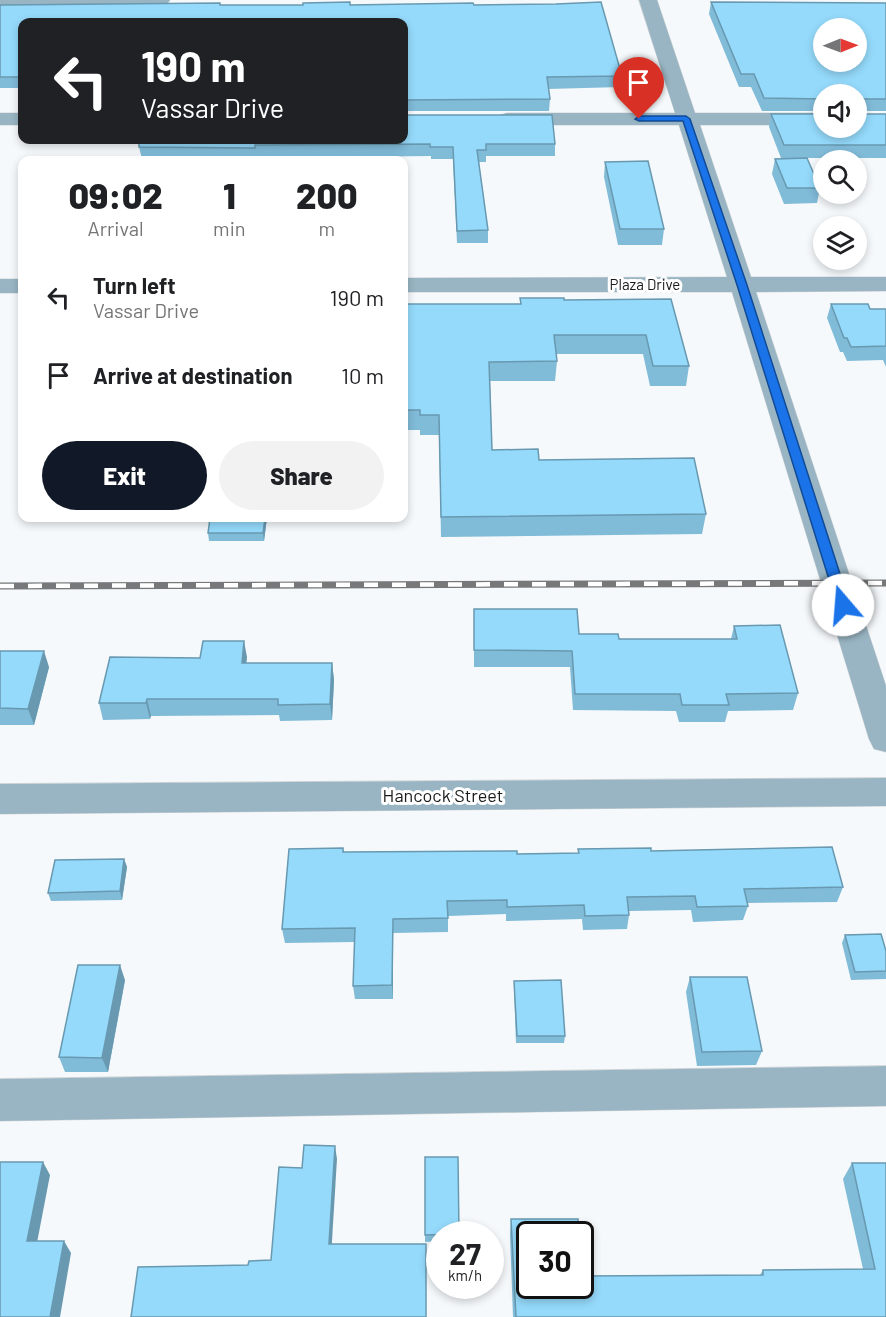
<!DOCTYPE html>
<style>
:root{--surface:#fff;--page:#f2f2f2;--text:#202124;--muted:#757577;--accent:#111827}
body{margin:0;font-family:Barlow,sans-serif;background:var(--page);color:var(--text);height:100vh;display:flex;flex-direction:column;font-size:22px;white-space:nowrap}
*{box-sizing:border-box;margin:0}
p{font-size:20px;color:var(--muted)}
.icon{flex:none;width:33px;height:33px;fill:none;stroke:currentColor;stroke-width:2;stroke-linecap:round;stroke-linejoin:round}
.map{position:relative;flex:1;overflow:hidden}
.details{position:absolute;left:18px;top:156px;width:390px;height:366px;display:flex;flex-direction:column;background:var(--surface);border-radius:12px;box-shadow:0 3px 9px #0003}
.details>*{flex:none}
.guide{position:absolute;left:18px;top:18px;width:390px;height:126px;border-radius:12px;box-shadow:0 3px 9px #0003;background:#202124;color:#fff;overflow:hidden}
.needle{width:39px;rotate:89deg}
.buttons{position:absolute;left:813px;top:18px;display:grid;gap:12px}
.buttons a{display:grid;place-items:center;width:54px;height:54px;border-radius:50%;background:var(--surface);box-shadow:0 3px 9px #0003;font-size:30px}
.speed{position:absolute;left:426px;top:1221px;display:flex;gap:12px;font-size:30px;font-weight:700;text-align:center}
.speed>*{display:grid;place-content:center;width:78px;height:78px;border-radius:50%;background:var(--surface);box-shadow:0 3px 9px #0003;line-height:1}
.speed small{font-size:15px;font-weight:400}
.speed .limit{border:3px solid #111;border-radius:9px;background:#fff;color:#111}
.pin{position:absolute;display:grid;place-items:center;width:51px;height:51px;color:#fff;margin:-62px -26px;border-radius:50% 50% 50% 0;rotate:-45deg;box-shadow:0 0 6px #0007}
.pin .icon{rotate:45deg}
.me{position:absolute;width:66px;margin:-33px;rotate:342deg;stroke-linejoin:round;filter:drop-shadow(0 0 4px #0008)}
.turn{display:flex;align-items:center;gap:21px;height:126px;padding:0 24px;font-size:27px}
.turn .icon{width:78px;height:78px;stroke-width:2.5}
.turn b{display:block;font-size:42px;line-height:51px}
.eta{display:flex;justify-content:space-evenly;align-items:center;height:102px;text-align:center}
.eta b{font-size:36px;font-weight:800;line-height:42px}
.cta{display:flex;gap:12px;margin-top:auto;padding:12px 24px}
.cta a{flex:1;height:69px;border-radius:36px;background:var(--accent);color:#fff;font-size:24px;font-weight:800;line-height:69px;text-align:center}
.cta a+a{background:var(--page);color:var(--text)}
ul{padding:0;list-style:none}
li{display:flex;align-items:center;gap:18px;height:78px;padding:0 24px}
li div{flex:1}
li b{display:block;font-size:22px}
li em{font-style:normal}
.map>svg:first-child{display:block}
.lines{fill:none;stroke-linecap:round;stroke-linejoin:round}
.minor-casing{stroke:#d2d5d7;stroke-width:1}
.minor{fill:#99b5c3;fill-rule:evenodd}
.rail-casing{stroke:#767879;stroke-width:7}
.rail{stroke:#fff;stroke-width:4.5;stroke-dasharray:14;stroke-linecap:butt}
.wall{fill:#80bbd8}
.shaded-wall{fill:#6899b0}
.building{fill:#95dafb;stroke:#6899b0;stroke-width:1.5;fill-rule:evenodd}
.route{fill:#1a73e8;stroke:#114b97;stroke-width:1.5}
.labels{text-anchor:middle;stroke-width:6;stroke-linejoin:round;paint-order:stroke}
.far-street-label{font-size:15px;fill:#181919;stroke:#fff}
.street-label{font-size:18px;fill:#181919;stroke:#fff}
</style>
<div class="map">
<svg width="886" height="1317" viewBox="0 0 886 1317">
<rect width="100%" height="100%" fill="#f5f9fb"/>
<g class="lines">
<defs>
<g id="minor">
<polygon points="0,0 170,0 167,4 161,5 0,5"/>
<polygon points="639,0 657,0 695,113 824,113 824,125 700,125 751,277 886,277 886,291 756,292 886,686 886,752 874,749 869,739 732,292 404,292 404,278 727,277 679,125 507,125 500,123 497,119 500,115 507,113 675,113"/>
<rect x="0" y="113" width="22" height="12"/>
<rect x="0" y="279" width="22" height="14"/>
<polygon points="886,778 886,806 0,814 0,784"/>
<polygon points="886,1066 886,1106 0,1121 0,1079"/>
</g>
</defs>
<use href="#minor" class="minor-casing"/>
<use href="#minor" class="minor"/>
<defs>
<polyline id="rail" points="0,586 886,583"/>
</defs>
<use href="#rail" class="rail-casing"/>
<use href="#rail" class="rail"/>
</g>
<g class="wall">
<polygon points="711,2 886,3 886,111 857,111 857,114 886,114 886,158 781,158 769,127 771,114 856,128 824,94 824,111 762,111 751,87 739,87 709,14"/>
<polygon points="220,3 220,5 474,5 622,76 621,87 548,89 550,99 549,111 404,111 404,22 22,22 22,88 0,88 0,5"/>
<polygon points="139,140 555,144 555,156 486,156 486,162 479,162 488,230 488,243 457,243 453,159 431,159 431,156 257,158 256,160 142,159 139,147"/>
<polygon points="775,159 820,188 817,203 784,204 772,174"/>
<polygon points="605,162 664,229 662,245 618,245 604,177"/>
<polygon points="520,298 564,300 671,299 689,366 686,386 650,386 643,354 556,354 557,361 555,381 490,381 492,450 539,460 706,514 702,534 441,537 439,435 420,435 420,430 404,430 404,304 520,304"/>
<polygon points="831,304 870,309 886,309 886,367 883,360 847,361 843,352 840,352 827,318"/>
<polygon points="210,518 267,518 264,541 209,541 208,533"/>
<polygon points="474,609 579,634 619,639 731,639 734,626 798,693 793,710 728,711 725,722 679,722 676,711 573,710 570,667 474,667"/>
<polygon points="0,651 49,667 34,725 0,725"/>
<polygon points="247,657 246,663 332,663 334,680 332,720 280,721 279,715 151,716 150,719 103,720 99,703 200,658"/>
<polygon points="343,848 344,852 517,854 578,853 578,849 651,851 843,887 837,902 747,903 748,906 743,920 693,922 691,910 629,911 629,915 627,929 583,930 582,919 506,921 506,914 448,916 448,932 393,933 393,999 355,999 353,986 355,942 285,943 282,929"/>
<polygon points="124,859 127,867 122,900 51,901 48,893"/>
<polygon points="845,935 886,951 886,979 851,980 842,943"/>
<polygon points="690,977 762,1051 756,1065 697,1066 686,992"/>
<polygon points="125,980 108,1072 65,1072 59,1057"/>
<polygon points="514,981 565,1036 564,1043 516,1043 514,988"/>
<polygon points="425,1157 440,1234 440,1241 425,1242"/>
<polygon points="852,1163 886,1317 513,1317 510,1234 511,1219 582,1276 760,1275 763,1270 863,1269 843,1179"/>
</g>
<g class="shaded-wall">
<polygon points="265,518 267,518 264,541 263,533"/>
<polygon points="244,641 247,657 244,680 242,663"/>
<polygon points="44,651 49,667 34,725 28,709"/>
<polygon points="332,663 334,680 332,720 330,704"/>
<polygon points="147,699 151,716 150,719 146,703"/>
<polygon points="124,859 127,867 122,900 120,891"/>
<polygon points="393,919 393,999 392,985"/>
<polygon points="120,965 125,980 108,1072 102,1058"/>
<polygon points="335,1146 337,1159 331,1257 329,1244"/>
<polygon points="43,1162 50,1175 35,1253 27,1241"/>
<polygon points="64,1241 71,1253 60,1317 50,1317"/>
</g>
<g class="building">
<polygon points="350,2 350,5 473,3 474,5 556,4 601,2 622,76 547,77 550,99 404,100 404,22 22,22 22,77 0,77 0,5 220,3 220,5 303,5 303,3"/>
<path d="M711,2L886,3V99H857V114H886V145H784L771,114H824V128H856V94H824V99L764,98L754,74H741ZM824,28H856V62H824Z"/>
<polygon points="404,115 552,115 555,144 486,144 486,150 477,150 488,230 457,231 453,147 430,147 430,144 255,145 255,148 139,147 139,140 404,140"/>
<polygon points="807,158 820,188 787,188 775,159"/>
<polygon points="648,161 664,229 620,229 605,162"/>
<polygon points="520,298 564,298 564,300 671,299 689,366 653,366 646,335 554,335 557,361 489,362 492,450 538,449 539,460 694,458 706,514 441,517 439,415 420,415 420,410 404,410 404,304 521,304"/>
<polygon points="831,304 868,304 870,309 886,309 886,346 851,347 847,338 844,338"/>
<polygon points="210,518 265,518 263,533 208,533"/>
<polygon points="474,609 577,609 579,634 618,634 619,639 737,639 734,626 780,625 798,693 726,694 729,705 682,705 680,694 575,694 572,651 474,650"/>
<polygon points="203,641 244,641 242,663 332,663 330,704 278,705 278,699 147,699 146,703 99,703 110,657 200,658"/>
<polygon points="0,651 44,651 28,709 0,708"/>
<polygon points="832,847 843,887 744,889 748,906 697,907 695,896 627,897 629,915 585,916 584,905 507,907 507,900 447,901 448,918 393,919 392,985 353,986 355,928 282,929 289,849 343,848 343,852 517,851 517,854 579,853 578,849 651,848 651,851"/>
<polygon points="124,859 120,891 48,893 55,860"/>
<polygon points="881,934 886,951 886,971 855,972 845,935"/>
<polygon points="78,965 120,965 102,1058 59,1057"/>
<polygon points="690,977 747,977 762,1051 702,1052"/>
<polygon points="561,980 565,1036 517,1036 514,981"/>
<polygon points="304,1145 335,1146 329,1244 426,1244 426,1317 131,1317 138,1267 248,1265 249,1261 271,1260 279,1167 302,1168"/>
<polygon points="425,1157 458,1157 459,1234 425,1235"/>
<polygon points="0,1162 43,1162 27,1241 64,1241 50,1317 0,1317"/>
<polygon points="852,1163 886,1163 886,1317 516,1317 511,1219 578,1219 579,1234 530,1234 530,1286 580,1286 580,1251 582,1276 763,1275 763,1270 875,1269"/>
</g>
<polygon class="route" points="686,116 690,119 747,285 850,605 848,608 843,610 837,605 737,285 683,121 639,121 635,119 639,116"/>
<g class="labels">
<g class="far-street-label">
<text x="645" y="290">Plaza Drive</text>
</g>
<g class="street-label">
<text x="443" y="802">Hancock Street</text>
</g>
</g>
</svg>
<div class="buttons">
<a><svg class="needle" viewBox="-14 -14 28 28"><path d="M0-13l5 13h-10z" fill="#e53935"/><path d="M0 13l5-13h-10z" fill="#757577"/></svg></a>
<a><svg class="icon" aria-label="sound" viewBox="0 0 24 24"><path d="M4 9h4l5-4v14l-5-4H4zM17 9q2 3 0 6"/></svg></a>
<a><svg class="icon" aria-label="search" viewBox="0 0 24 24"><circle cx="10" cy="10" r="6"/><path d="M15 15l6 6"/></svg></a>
<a><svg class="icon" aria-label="layers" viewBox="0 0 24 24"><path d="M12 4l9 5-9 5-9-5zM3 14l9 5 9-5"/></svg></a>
</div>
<div class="speed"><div>27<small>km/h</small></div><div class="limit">30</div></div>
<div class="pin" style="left:639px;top:119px;background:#d93025"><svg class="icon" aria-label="arrive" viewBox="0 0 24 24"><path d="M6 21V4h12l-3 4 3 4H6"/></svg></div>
<svg class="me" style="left:843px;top:605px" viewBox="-20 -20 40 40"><circle r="19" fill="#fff"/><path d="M0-13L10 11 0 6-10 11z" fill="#1a73e8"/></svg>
<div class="guide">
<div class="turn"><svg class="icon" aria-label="left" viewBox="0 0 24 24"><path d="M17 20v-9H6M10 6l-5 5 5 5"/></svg><div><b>190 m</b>Vassar Drive</div></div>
</div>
<section class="details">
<div class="eta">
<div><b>09:02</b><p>Arrival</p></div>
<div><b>1</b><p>min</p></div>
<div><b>200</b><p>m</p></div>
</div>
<ul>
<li><svg class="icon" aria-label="left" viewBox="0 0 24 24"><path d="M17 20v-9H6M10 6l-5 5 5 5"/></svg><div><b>Turn left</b><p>Vassar Drive</p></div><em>190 m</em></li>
<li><svg class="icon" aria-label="arrive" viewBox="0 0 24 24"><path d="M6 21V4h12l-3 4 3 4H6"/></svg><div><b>Arrive at destination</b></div><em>10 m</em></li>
</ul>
<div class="cta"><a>Exit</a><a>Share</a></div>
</section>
</div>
